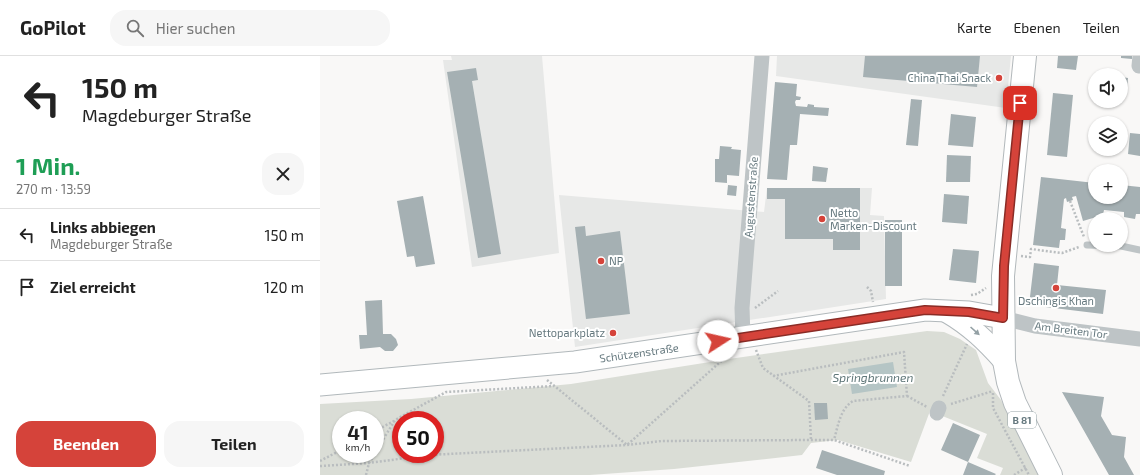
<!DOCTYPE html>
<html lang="de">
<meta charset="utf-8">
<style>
:root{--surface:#fff;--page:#f6f6f6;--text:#222;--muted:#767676;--line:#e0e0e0;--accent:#d5433a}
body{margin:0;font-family:"Exo 2",sans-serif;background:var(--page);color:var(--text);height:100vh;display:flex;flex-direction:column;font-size:15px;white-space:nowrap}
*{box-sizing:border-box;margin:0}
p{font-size:13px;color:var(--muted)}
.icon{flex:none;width:22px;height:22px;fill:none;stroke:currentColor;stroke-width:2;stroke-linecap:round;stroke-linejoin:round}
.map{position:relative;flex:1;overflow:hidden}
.drawer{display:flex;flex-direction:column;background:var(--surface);width:320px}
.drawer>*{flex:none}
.top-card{background:#fff;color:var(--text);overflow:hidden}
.controls{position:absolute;left:768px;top:12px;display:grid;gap:8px}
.controls a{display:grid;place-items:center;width:40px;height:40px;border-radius:50%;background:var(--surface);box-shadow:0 1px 3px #0004;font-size:20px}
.speed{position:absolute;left:12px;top:355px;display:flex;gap:8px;font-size:20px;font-weight:700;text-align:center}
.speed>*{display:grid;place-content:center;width:52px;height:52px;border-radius:50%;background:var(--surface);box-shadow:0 1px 3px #0004;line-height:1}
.speed small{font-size:10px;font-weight:400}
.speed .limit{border:6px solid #d22;background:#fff;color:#111}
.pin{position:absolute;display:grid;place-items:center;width:34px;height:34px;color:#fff;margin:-17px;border-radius:8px;box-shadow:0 2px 6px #0006}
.me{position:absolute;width:44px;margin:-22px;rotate:80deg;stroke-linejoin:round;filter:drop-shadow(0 0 3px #0008)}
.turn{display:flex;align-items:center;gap:14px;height:84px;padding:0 16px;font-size:18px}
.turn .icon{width:52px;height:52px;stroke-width:2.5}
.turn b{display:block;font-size:28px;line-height:34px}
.round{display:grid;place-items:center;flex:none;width:42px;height:42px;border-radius:16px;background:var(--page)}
.overview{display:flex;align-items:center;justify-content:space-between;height:68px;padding:0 16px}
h1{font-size:24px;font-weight:700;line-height:30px;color:#1e9e55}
.action{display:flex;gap:8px;margin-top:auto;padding:8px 16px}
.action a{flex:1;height:46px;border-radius:16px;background:var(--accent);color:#fff;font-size:16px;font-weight:700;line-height:46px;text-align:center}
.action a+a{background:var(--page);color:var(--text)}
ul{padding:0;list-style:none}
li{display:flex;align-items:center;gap:12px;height:52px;padding:0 16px;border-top:1px solid var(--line)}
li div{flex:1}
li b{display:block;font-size:15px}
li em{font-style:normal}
header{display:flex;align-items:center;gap:24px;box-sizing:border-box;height:56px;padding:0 20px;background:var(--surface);border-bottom:1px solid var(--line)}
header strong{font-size:19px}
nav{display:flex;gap:22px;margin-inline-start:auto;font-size:14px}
.search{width:280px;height:36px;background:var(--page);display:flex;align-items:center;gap:10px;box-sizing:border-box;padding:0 14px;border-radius:16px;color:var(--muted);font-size:15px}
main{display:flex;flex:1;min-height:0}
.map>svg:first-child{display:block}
.built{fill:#e7e8e7}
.green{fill:#daddd6;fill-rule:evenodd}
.water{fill:#b5c5c5}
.building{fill:#a5b0b3}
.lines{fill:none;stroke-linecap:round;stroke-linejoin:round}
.secondary-casing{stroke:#b1b8bb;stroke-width:23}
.primary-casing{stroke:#b2b8bb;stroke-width:24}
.path{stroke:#b9bdbf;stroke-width:2.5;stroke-dasharray:2 2;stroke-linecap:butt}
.lane{stroke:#bec4c6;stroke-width:7}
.street{stroke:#bec4c6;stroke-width:15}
.secondary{stroke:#fff;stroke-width:21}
.primary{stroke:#fff;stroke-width:22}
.oneway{fill:#94a1a5}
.route-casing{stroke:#8a2c26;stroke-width:10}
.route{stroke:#d5433a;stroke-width:7}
.poi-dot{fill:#d5433a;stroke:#fff;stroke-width:1.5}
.labels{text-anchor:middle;stroke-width:4;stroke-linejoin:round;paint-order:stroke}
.shield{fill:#fff;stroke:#94a1a5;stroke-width:1}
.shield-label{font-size:10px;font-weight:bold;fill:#66797f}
.poi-label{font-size:11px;fill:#66797f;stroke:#fff;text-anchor:end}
.street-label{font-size:11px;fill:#66797f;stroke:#fff}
.water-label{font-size:12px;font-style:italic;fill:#607779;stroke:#fff}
</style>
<header>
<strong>GoPilot</strong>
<div class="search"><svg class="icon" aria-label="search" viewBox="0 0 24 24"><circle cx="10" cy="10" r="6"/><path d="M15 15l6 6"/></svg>Hier suchen</div>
<nav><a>Karte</a><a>Ebenen</a><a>Teilen</a></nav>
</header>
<main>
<section class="drawer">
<div class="top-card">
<div class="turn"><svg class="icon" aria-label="left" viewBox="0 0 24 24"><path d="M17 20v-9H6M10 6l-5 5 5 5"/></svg><div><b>150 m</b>Magdeburger Straße</div></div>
</div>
<div class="overview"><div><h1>1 Min.</h1><p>270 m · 13:59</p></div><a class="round"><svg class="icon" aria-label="close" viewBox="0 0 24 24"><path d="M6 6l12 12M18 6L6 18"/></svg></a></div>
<ul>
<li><svg class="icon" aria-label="left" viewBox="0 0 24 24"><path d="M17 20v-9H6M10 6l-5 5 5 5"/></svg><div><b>Links abbiegen</b><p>Magdeburger Straße</p></div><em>150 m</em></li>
<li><svg class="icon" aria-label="arrive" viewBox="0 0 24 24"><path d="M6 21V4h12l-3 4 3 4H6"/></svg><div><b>Ziel erreicht</b></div><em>120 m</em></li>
</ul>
<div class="action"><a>Beenden</a><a>Teilen</a></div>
</section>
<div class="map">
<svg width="820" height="419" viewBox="0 0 820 419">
<rect width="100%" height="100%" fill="#f9f8f7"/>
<g class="built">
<polygon points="131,0 222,0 239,197 152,211 123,4 132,4"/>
<polygon points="457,0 691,0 686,52 456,20"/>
<polygon points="447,132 552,132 550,159 564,160 566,243 255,291 239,139 444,156"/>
</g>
<path class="green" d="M607,275L624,276L640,283L656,294L668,327L681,344L719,419H680L683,412L657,402L667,378L610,355L591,406L518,384L491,387L482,399L354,413L270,419H0V348L91,343L251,328L409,303ZM21,364H55V398H21ZM81,364H115V398H81Z"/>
<polygon class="water" points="573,306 577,331 532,338 528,313"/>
<g class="building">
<polygon points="545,0 660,0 657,31 543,21"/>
<polygon points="738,0 758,0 756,14 737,12"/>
<polygon points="801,0 812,0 812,3 801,2"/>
<polygon points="156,12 158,24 152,25 181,198 158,202 127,16"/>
<polygon points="801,21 808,22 807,33 801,32"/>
<polygon points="455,26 477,28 476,40 481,41 480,44 476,44 475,46 476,50 487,51 488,48 494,49 494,51 509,52 508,60 480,58 477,89 470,89 467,124 447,123"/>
<polygon points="733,37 753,39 747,101 727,99"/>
<polygon points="591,43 602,44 598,90 586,89"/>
<polygon points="631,58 656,61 653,91 628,89"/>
<polygon points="810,77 820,78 820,100 808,98"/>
<polygon points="400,90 412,91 411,93 421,94 419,120 407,119 407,127 395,126 395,103 399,103"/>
<polygon points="627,99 651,100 650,126 626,126"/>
<polygon points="493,110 508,112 506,126 492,125"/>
<polygon points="721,121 775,127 775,141 801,141 801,129 820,131 820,158 816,158 815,163 804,161 804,156 784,154 783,159 763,165 756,140 752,141 753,144 747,146 746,142 744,143 741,172 746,173 745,184 740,184 739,192 713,189"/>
<polygon points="408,129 417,130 416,140 407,139"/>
<polygon points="447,132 540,132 540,194 513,194 513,183 465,183 465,143 447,143"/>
<polygon points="624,138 649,140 647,168 622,166"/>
<polygon points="103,140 115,208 96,211 94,200 87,201 77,145"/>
<rect x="565" y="164" width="17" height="66"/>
<polygon points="265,170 266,180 300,175 310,258 266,263 255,171"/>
<polygon points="633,193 659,195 656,227 629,224"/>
<polygon points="714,207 739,210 737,229 786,234 783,258 709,249"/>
<polygon points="62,244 63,278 71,278 76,283 78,289 73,295 65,295 60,291 40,293 39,279 47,279 45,245"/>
<polygon points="742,336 784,341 781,360 792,379 806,381 804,401 814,419 789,419"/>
<polygon points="494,347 507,347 508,363 495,364"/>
<polygon points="633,367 660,379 648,406 676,418 675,419 643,419 648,406 621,394"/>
<polygon points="502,394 565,415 564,419 517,419 496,412"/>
</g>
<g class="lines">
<defs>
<g id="secondary">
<path d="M627,256C651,270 666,285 684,305"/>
<polyline points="0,329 255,306 605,254 649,256 683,262"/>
</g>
<polyline id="primary" points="705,0 683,220 684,305 688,326 695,347 731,419"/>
</defs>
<use href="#secondary" class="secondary-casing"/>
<use href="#primary" class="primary-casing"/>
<g class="path">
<polyline points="750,145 764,181"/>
<polyline points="701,200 710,201 711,193 742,197 759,191"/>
<polyline points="547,231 551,235 553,246"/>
<polyline points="651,239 657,238 666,232"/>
<polyline points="435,252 458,235"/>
<polyline points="436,294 443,312 489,345 491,384"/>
<path d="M453,320L584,296L587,340L533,345C520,353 518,370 514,384"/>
<polyline points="227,324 307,389 407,300"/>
<polyline points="673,337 673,352 709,419"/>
<polyline points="587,340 607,351"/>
<polyline points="623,340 647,288"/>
<polyline points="631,348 673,335"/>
<polyline points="55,375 74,365"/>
<polyline points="55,397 75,364 126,336 234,330"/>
<polyline points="0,405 21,394"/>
<polyline points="0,410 49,407 108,399 307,389 342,385 491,384 514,384 590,410"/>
<polyline points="46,419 49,407 55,398"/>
<polyline points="694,419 707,411"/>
</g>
<polyline class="lane" points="767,189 801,190 820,194"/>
<g class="street">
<polyline points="819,10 820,0"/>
<polyline points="683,262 715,270 820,283"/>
<polyline points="423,281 422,252 442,0"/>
<polyline points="617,357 619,352"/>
</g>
<use href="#secondary" class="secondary"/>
<use href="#primary" class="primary"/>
</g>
<defs><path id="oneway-solid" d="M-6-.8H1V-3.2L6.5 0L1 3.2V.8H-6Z"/></defs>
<use class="oneway" href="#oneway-solid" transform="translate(655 275) rotate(42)"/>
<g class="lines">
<defs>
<polyline id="route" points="398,285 605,254 649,256 683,262 684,210 700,47"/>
</defs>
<use href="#route" class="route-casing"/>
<use href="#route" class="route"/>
</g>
<g class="poi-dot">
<circle cx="679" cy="22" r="4"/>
<circle cx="502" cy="163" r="4"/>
<circle cx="281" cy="205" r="4"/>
<circle cx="736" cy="232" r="4"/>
<circle cx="293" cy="277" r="4"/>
</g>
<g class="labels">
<rect class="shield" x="688" y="356" width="28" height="16" rx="3"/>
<g class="shield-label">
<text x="702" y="368">B 81</text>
</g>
<g class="poi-label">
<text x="671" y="26">China Thai Snack</text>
<text x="510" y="161" text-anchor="start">Netto<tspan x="510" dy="13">Marken-Discount</tspan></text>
<text x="289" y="209" text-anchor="start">NP</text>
<text x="736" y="249" text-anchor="middle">Dschingis Khan</text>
<text x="285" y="281">Nettoparkplatz</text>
</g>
<g class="street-label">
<text transform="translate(431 141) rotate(-86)" y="4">Augustenstraße</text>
<text transform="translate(751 274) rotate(7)" y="4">Am Breiten Tor</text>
<text transform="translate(319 297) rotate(-8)" y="4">Schützenstraße</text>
</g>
<g class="water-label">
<text x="553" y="326">Springbrunnen</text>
</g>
</g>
</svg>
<div class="controls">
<a><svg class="icon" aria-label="sound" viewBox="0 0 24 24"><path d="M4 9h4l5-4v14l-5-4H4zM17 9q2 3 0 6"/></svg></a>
<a><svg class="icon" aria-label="layers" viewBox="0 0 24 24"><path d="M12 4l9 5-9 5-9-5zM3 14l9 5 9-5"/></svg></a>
<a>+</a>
<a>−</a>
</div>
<div class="speed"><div>41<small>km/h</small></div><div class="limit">50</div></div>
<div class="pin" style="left:700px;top:47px;background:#d93025"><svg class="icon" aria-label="arrive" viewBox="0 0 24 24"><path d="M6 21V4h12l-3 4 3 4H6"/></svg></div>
<svg class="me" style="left:398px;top:285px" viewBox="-20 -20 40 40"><circle r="19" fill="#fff"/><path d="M0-13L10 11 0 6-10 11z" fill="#d5433a"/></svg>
</div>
</main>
